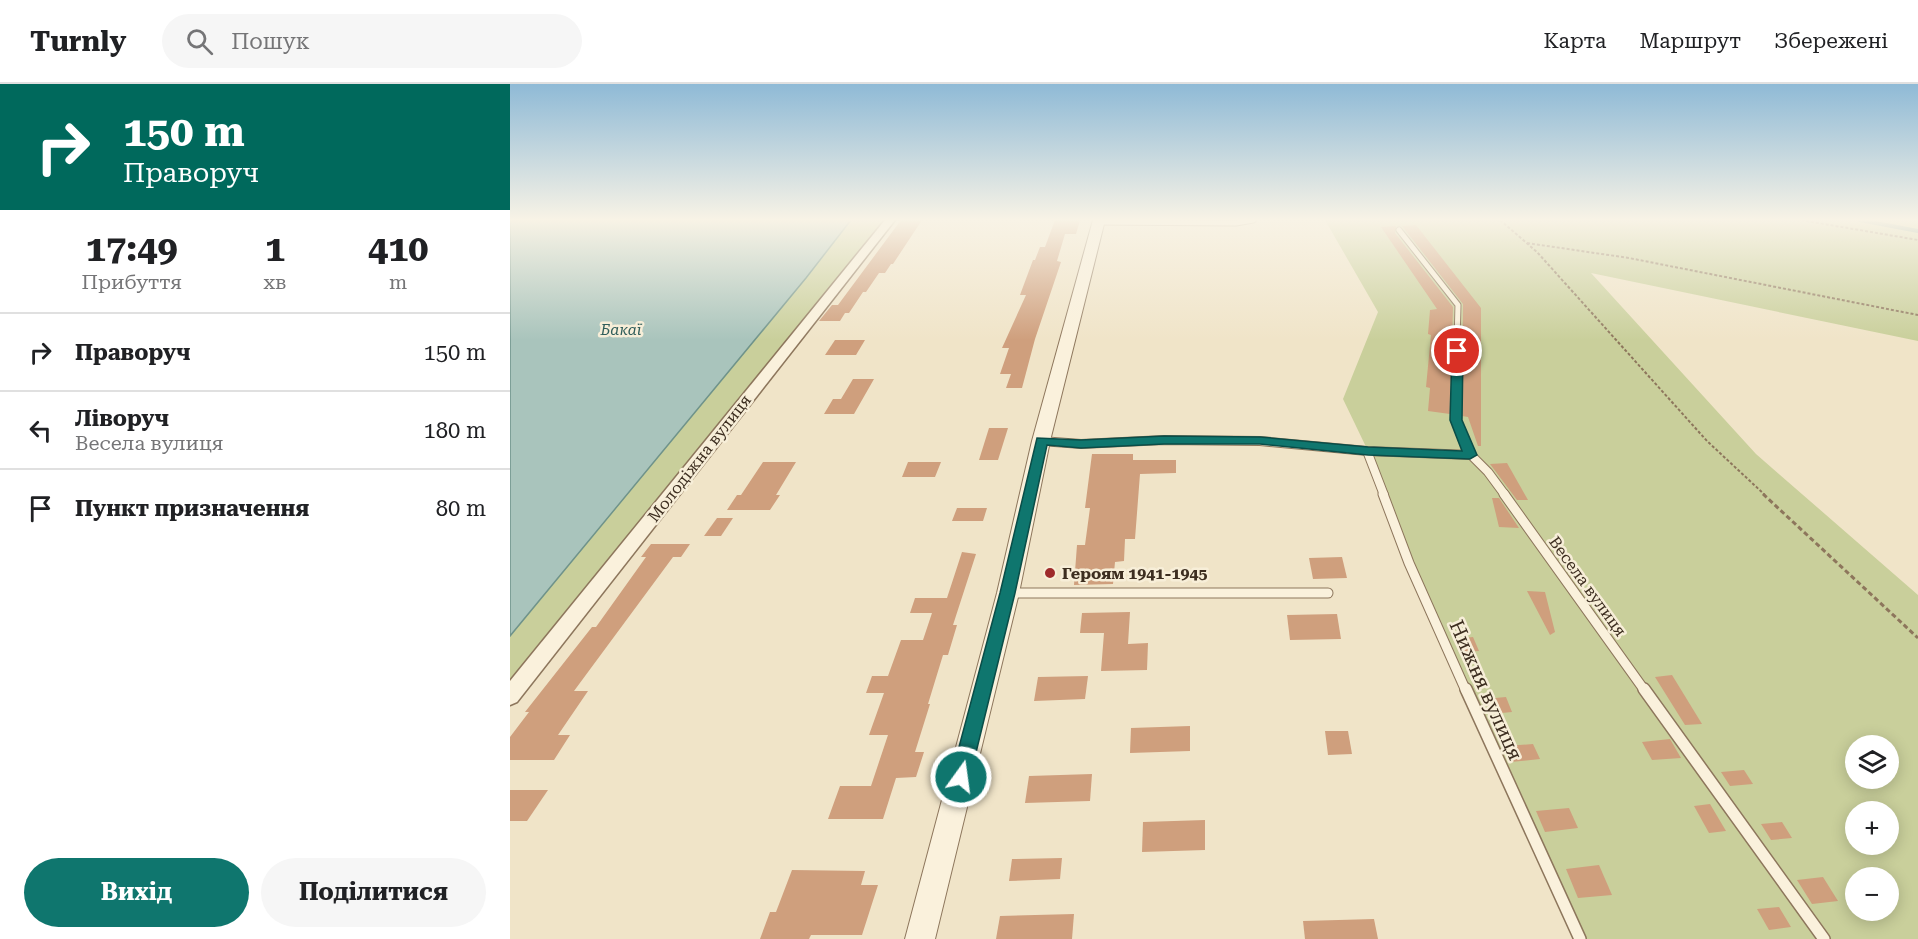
<!DOCTYPE html>
<html lang="uk">
<meta charset="utf-8">
<style>
:root{--surface:#fff;--page:#f6f6f6;--text:#202124;--muted:#757577;--line:#e0e0e0;--accent:#0f766e}
body{margin:0;font-family:"Roboto Serif",serif;background:var(--page);color:var(--text);height:100vh;display:flex;flex-direction:column;font-size:22px;white-space:nowrap}
*{box-sizing:border-box;margin:0}
p{font-size:20px;color:var(--muted)}
.icon{flex:none;width:33px;height:33px;fill:none;stroke:currentColor;stroke-width:2;stroke-linecap:round;stroke-linejoin:round}
.map{position:relative;flex:1;overflow:hidden}
.side{display:flex;flex-direction:column;background:var(--surface);width:510px}
.side>*{flex:none}
.hud{background:#00695c;color:#fff;overflow:hidden}
.fabs{position:absolute;left:1335px;top:651px;display:grid;gap:12px}
.fabs a{display:grid;place-items:center;width:54px;height:54px;border-radius:50%;background:var(--surface);box-shadow:0 3px 15px #0003;font-size:30px}
.pin{position:absolute;display:grid;place-items:center;width:51px;height:51px;color:#fff;margin:-26px;border:3px solid #fff;border-radius:50%;box-shadow:0 2px 6px #0007}
.me{position:absolute;width:66px;margin:-33px;rotate:14deg;stroke-linejoin:round;filter:drop-shadow(0 0 4px #0008)}
.turn{display:flex;align-items:center;gap:21px;height:126px;padding:0 24px;font-size:27px}
.turn .icon{width:78px;height:78px;stroke-width:2.5}
.turn b{display:block;font-size:42px;line-height:51px}
.eta{display:flex;justify-content:space-evenly;align-items:center;height:102px;text-align:center}
.eta b{font-size:36px;font-weight:700;line-height:42px}
.action{display:flex;gap:12px;margin-top:auto;padding:12px 24px}
.action a{flex:1;height:69px;border-radius:36px;background:var(--accent);color:#fff;font-size:24px;font-weight:700;line-height:69px;text-align:center}
.action a+a{background:var(--page);color:var(--text)}
ul{padding:0;list-style:none}
li{display:flex;align-items:center;gap:18px;height:78px;padding:0 24px;border-top:2px solid var(--line)}
li div{flex:1}
li b{display:block;font-size:22px}
li em{font-style:normal}
header{display:flex;align-items:center;gap:36px;box-sizing:border-box;height:84px;padding:0 30px;background:var(--surface);border-bottom:2px solid var(--line)}
header strong{font-size:28px}
nav{display:flex;gap:33px;margin-inline-start:auto;font-size:21px}
.search{width:420px;height:54px;background:var(--page);display:flex;align-items:center;gap:15px;box-sizing:border-box;padding:0 21px;border-radius:33px;color:var(--muted);font-size:22px}
main{display:flex;flex:1;min-height:0}
.map>svg:first-child{display:block}
.green{fill:#c9cf9b;fill-rule:evenodd}
.water{fill:#a9c4bc;stroke:#6f938a;stroke-width:1.5}
.lines{fill:none;stroke-linecap:round;stroke-linejoin:round}
.stream{stroke:#6f938a;stroke-width:4}
.building{fill:#cf9f7d}
.service-far3-casing{stroke:#8d765c;stroke-width:7}
.service-far2-casing{stroke:#8d765c;stroke-width:10}
.service-far1-casing{stroke:#8d765c;stroke-width:11}
.service-casing{stroke:#8d765c;stroke-width:14}
.minor-casing{stroke:#8d765c;stroke-width:3}
.tertiary-casing{stroke:#8d765c;stroke-width:2}
.path-far1{stroke:#8d765c;stroke-width:2;stroke-dasharray:3 2;stroke-linecap:butt}
.path{stroke:#8d765c;stroke-width:3;stroke-dasharray:5 3;stroke-linecap:butt}
.service-far3{stroke:#faf1dc;stroke-width:5}
.service-far2{stroke:#faf1dc;stroke-width:8}
.service-far1{stroke:#faf1dc;stroke-width:9}
.service{stroke:#faf1dc;stroke-width:11}
.minor{fill:#faf1dc;fill-rule:evenodd}
.tertiary{fill:#faf1dc;fill-rule:evenodd}
.route{fill:#0f766e;stroke:#0a4d48;stroke-width:1.5}
.poi-dot{fill:#9e2a2b;stroke:#f7eed8;stroke-width:2}
.labels{text-anchor:middle;stroke-width:5;stroke-linejoin:round;paint-order:stroke}
.far-water-label{font-size:15px;font-style:italic;fill:#2f5d5a;stroke:#f7eed8}
.street-label{font-size:16px;fill:#3d2e20;stroke:#f7eed8}
.poi-label{font-size:16px;font-weight:bold;fill:#3d2e20;stroke:#f7eed8;text-anchor:start}
.near-street-label{font-size:20px;fill:#3d2e20;stroke:#f7eed8}
</style>
<header>
<strong>Turnly</strong>
<div class="search"><svg class="icon" aria-label="search" viewBox="0 0 24 24"><circle cx="10" cy="10" r="6"/><path d="M15 15l6 6"/></svg>Пошук</div>
<nav><a>Карта</a><a>Маршрут</a><a>Збережені</a></nav>
</header>
<main>
<section class="side">
<div class="hud">
<div class="turn"><svg class="icon" aria-label="right" viewBox="0 0 24 24"><path d="M7 20v-9h11M14 6l5 5-5 5"/></svg><div><b>150 m</b>Праворуч</div></div>
</div>
<div class="eta">
<div><b>17:49</b><p>Прибуття</p></div>
<div><b>1</b><p>хв</p></div>
<div><b>410</b><p>m</p></div>
</div>
<ul>
<li><svg class="icon" aria-label="right" viewBox="0 0 24 24"><path d="M7 20v-9h11M14 6l5 5-5 5"/></svg><div><b>Праворуч</b></div><em>150 m</em></li>
<li><svg class="icon" aria-label="left" viewBox="0 0 24 24"><path d="M17 20v-9H6M10 6l-5 5 5 5"/></svg><div><b>Ліворуч</b><p>Весела вулиця</p></div><em>180 m</em></li>
<li><svg class="icon" aria-label="arrive" viewBox="0 0 24 24"><path d="M6 21V4h12l-3 4 3 4H6"/></svg><div><b>Пункт призначення</b></div><em>80 m</em></li>
</ul>
<div class="action"><a>Вихід</a><a>Поділитися</a></div>
</section>
<div class="map">
<svg width="1408" height="855" viewBox="0 0 1408 855">
<rect width="100%" height="100%" fill="#f0e4c8"/>
<g class="green">
<polygon points="341,136 380,136 0,612 0,552 296,194"/>
<path d="M815,136H1408V257L1081,189L1246,370L1408,511V855H1070L899,479L858,367L833,315L868,228ZM1346,662H1378V694H1346ZM1346,728H1378V760H1346ZM1346,794H1378V826H1346Z"/>
</g>
<polygon class="water" points="0,136 341,136 296,194 0,552"/>
<g class="lines">
<polyline class="stream" points="1350,136 1408,147"/>
</g>
<g class="building">
<polygon points="391,136 412,136 383,180 381,180 375,189 369,189 356,208 353,208 339,229 335,229 330,237 309,237 322,221 328,221"/>
<polygon points="545,136 570,136 566,150 555,150 547,177 551,178 525,255 512,304 496,304 501,290 490,290 499,264 492,264 516,211 510,211 523,176 525,176 530,163 535,163"/>
<polygon points="906,141 971,224 971,362 968,362 958,333 952,332 953,220 892,142"/>
<polygon points="886,142 885,149 943,223 940,330 918,327 920,304 916,303 921,251 918,250 920,226 927,225 871,143"/>
<polygon points="325,256 355,256 346,271 315,271"/>
<polygon points="343,295 364,295 344,330 314,330 323,315 331,315"/>
<polygon points="479,344 498,344 488,376 469,376"/>
<polygon points="582,370 623,370 623,376 666,376 666,389 630,390 625,455 615,455 614,477 605,478 603,500 564,501 567,461 575,461 580,424 575,424"/>
<polygon points="253,378 286,378 266,411 270,411 260,426 217,426 227,411 231,411"/>
<polygon points="398,378 431,378 425,393 392,393"/>
<polygon points="997,379 1018,416 1007,416 980,380"/>
<polygon points="982,414 989,414 1009,444 989,443"/>
<polygon points="447,424 477,424 473,437 442,437"/>
<polygon points="207,434 223,434 211,452 194,452"/>
<polygon points="141,460 180,460 171,473 163,473 64,607 78,607 48,651 60,651 44,676 0,676 0,653 19,628 15,628 82,543 86,543 136,473 131,473"/>
<polygon points="452,468 466,470 443,541 447,541 438,571 433,571 418,620 420,620 405,668 414,668 406,693 386,694 373,735 318,735 330,702 361,702 378,651 359,651 374,609 356,609 362,592 378,592 391,556 413,556 422,529 400,529 405,514 437,514"/>
<polygon points="832,473 837,494 803,495 799,474"/>
<polygon points="1017,507 1035,508 1045,548 1040,551"/>
<polygon points="620,528 618,560 638,559 637,586 591,587 594,549 570,549 572,529"/>
<polygon points="827,530 831,555 780,556 777,531"/>
<polygon points="963,553 969,567 950,568 945,555"/>
<polygon points="1162,591 1192,640 1175,641 1145,593"/>
<polygon points="578,592 575,615 524,617 528,593"/>
<polygon points="996,613 1002,628 981,630 974,615"/>
<polygon points="680,642 680,667 620,669 621,644"/>
<polygon points="815,647 838,647 842,670 818,671"/>
<polygon points="1160,655 1171,674 1142,676 1132,658"/>
<polygon points="1023,660 1030,675 1001,678 995,662"/>
<polygon points="1234,686 1243,700 1220,702 1211,688"/>
<polygon points="582,690 580,717 515,719 519,692"/>
<polygon points="0,706 38,706 17,737 0,737"/>
<polygon points="1200,720 1216,747 1199,749 1184,722"/>
<polygon points="1059,724 1068,744 1035,748 1026,727"/>
<polygon points="695,736 695,766 632,768 633,738"/>
<polygon points="1272,738 1282,754 1261,756 1251,740"/>
<polygon points="552,774 550,795 499,797 502,775"/>
<polygon points="1089,781 1102,811 1068,814 1056,785"/>
<polygon points="282,786 355,787 351,801 368,801 352,851 301,851 299,855 250,855 260,828 266,828"/>
<polygon points="1313,793 1328,817 1302,820 1287,796"/>
<polygon points="1269,823 1281,843 1259,846 1247,825"/>
<polygon points="564,830 562,855 486,855 490,832"/>
<polygon points="864,835 868,855 795,855 793,837"/>
</g>
<g class="lines">
<defs>
<g id="service-far3">
<polyline points="588,138 726,139 743,136"/>
<polyline points="889,146 948,221 947,257"/>
</g>
<g id="service-far2">
<polyline points="947,256 946,336 961,371 978,388 995,411"/>
<polyline points="531,357 571,360 654,356 750,357 857,367 961,371"/>
<polyline points="857,367 874,411"/>
</g>
<g id="service-far1">
<polyline points="873,410 899,479 956,607"/>
<polyline points="994,410 1135,607"/>
<polyline points="500,509 818,509"/>
</g>
<g id="service">
<polyline points="956,605 1070,855"/>
<polyline points="1134,605 1314,855"/>
</g>
<polygon id="minor" points="375,136 385,136 7,618 0,621 0,597"/>
<polygon id="tertiary" points="583,136 595,136 540,357 509,509 425,855 395,855 487,509 522,357"/>
</defs>
<use href="#service-far3" class="service-far3-casing"/>
<use href="#service-far2" class="service-far2-casing"/>
<use href="#service-far1" class="service-far1-casing"/>
<use href="#service" class="service-casing"/>
<use href="#minor" class="minor-casing"/>
<use href="#tertiary" class="tertiary-casing"/>
<g class="path-far1">
<polyline points="990,136 1027,168 1197,357 1255,411"/>
<polyline points="1291,136 1408,156"/>
<polyline points="1017,159 1119,174 1408,231"/>
</g>
<polyline class="path" points="1253,410 1408,554"/>
<use href="#service-far3" class="service-far3"/>
<use href="#service-far2" class="service-far2"/>
<use href="#service-far1" class="service-far1"/>
<use href="#service" class="service"/>
<use href="#minor" class="minor"/>
<use href="#tertiary" class="tertiary"/>
</g>
<linearGradient id="sky" x2="0" y2="1"><stop stop-color="#8fbad6"/><stop offset="0.53" stop-color="#f8f3e6"/><stop offset="1" stop-color="#f8f3e6" stop-opacity="0"/></linearGradient>
<rect width="1408" height="256" fill="url(#sky)"/>
<polygon class="route" points="947,264 953,267 952,336 967,371 960,375 858,371 750,360 654,360 571,364 537,361 505,509 460,693 457,700 451,702 444,700 441,693 490,509 527,354 571,356 654,352 750,353 858,363 952,367 940,336 942,267"/>
<circle class="poi-dot" cx="540" cy="489" r="6"/>
<g class="labels">
<g class="far-water-label">
<text x="111" y="251">Бакаї</text>
</g>
<g class="street-label">
<text transform="translate(189 374) rotate(-52)" y="6">Молодіжна вулиця</text>
<text transform="translate(1078 502) rotate(54)" y="6">Весела вулиця</text>
</g>
<g class="poi-label">
<text x="552" y="495">Героям 1941-1945</text>
</g>
<g class="near-street-label">
<text transform="translate(976 606) rotate(66)" y="7">Нижня вулиця</text>
</g>
</g>
</svg>
<div class="fabs">
<a><svg class="icon" aria-label="layers" viewBox="0 0 24 24"><path d="M12 4l9 5-9 5-9-5zM3 14l9 5 9-5"/></svg></a>
<a>+</a>
<a>−</a>
</div>
<div class="pin" style="left:947px;top:267px;background:#d93025"><svg class="icon" aria-label="arrive" viewBox="0 0 24 24"><path d="M6 21V4h12l-3 4 3 4H6"/></svg></div>
<svg class="me" style="left:451px;top:693px" viewBox="-20 -20 40 40"><circle r="17" fill="#0f766e" stroke="#fff" stroke-width="3"/><path d="M0-11L8 9 0 5-8 9z" fill="#fff"/></svg>
</div>
</main>
